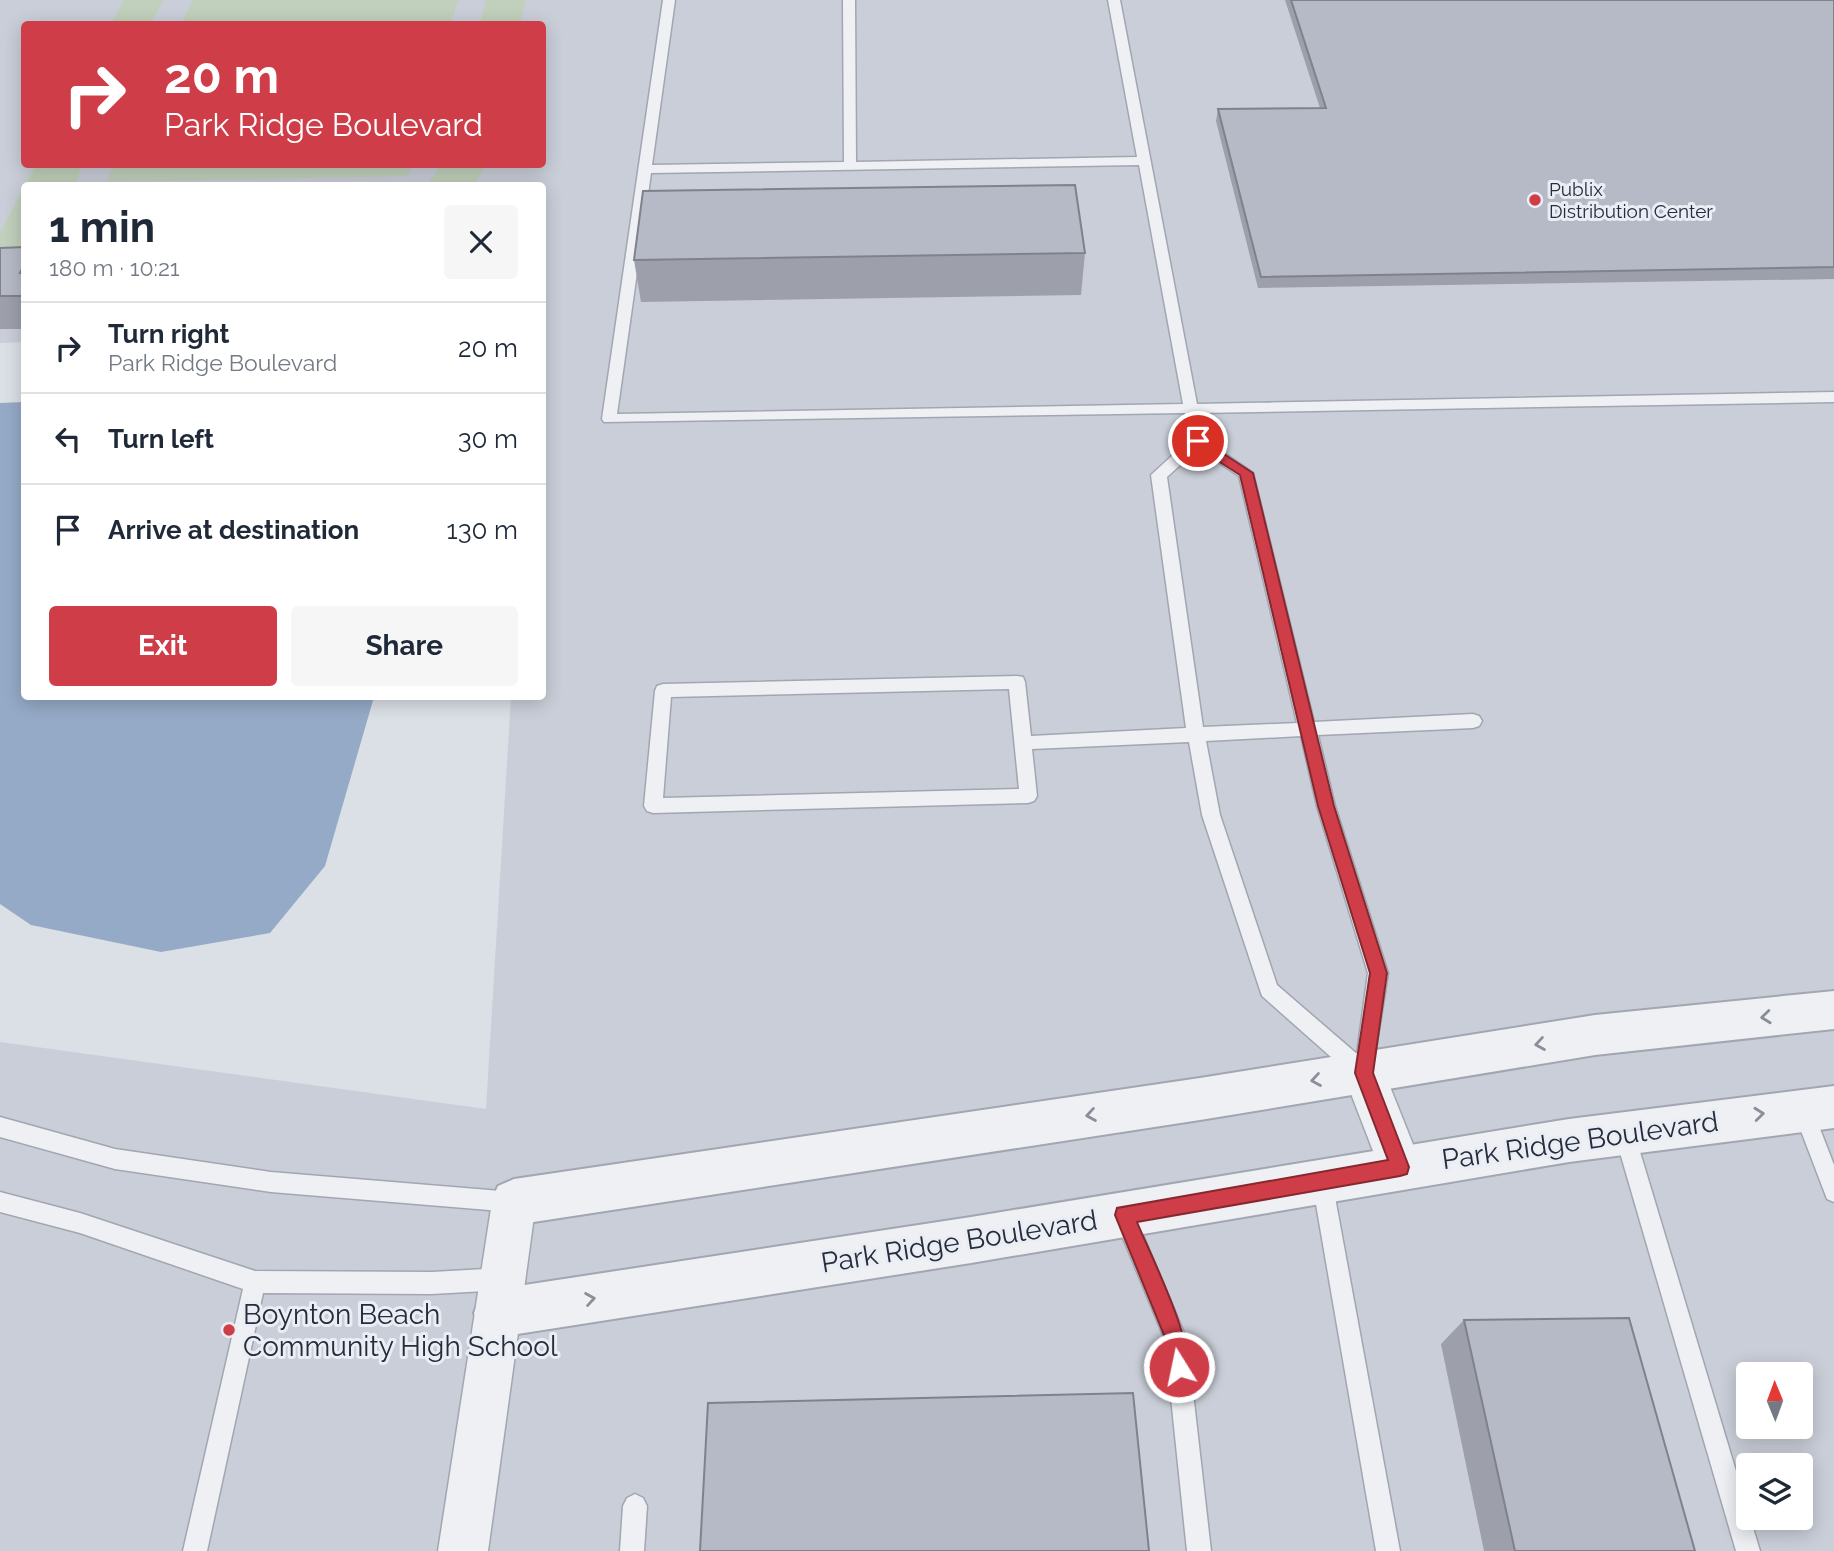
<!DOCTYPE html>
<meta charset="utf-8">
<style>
:root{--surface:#fff;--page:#f6f6f7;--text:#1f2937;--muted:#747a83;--line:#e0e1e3;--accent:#ce3d48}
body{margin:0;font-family:Raleway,sans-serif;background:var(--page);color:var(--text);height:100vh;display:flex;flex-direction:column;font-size:26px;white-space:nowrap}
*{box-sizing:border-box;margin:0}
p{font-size:23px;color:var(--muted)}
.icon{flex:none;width:38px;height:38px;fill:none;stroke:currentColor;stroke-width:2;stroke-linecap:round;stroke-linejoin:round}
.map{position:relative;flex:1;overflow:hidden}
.drawer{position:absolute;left:21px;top:182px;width:525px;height:518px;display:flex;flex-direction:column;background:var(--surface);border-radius:7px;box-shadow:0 4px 18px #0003}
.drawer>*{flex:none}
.top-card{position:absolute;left:21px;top:21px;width:525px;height:147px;border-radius:7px;box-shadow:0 4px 18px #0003;background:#ce3d48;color:#fff;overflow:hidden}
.needle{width:46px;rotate:359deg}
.controls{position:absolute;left:1736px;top:1362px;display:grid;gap:14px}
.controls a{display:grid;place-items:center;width:77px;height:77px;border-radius:7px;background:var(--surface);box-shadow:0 4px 18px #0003;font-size:35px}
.pin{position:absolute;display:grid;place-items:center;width:60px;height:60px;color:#fff;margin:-30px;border:4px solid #fff;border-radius:50%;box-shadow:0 2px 7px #0007}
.me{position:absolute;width:77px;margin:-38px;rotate:350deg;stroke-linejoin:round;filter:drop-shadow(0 0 5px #0008)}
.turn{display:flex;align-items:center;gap:24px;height:147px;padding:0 28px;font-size:32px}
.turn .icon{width:91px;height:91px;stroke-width:2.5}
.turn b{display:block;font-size:49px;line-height:60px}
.round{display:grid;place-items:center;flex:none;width:74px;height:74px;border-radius:7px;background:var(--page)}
.headline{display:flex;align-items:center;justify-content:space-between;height:119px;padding:0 28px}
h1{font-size:42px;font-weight:700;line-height:52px}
.action{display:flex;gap:14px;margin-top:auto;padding:14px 28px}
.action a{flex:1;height:80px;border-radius:7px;background:var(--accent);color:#fff;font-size:28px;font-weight:700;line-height:80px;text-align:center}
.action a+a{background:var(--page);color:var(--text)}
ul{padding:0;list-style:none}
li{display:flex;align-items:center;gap:21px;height:91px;padding:0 28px;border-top:2px solid var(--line)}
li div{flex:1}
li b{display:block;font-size:26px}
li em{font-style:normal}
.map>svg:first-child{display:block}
.built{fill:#c9ced8;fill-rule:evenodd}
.green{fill:#c0d0bc}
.water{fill:#95aac7}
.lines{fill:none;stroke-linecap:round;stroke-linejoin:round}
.service-casing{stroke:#a1a6b0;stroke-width:3}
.minor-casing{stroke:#a1a6b0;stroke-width:3}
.tertiary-casing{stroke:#a1a6b0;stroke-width:4}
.service{fill:#eef0f4;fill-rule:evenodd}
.minor{fill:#eef0f4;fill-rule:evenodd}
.tertiary{fill:#eef0f4;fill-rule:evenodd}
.wall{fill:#9da0aa}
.building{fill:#b6bac6;stroke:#7f828b;stroke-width:2}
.oneway{stroke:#8a8e98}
.route{fill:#ce3d48;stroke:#86282f;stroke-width:2}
.poi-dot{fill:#ce3d48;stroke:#eaeef4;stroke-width:2.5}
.labels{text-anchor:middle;stroke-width:6;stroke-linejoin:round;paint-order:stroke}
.far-poi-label{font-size:19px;fill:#252c3c;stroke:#eaeef4;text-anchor:start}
.near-street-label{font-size:28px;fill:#252c3c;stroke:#eaeef4}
.near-poi-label{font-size:28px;fill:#252c3c;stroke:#eaeef4;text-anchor:start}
</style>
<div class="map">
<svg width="1834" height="1551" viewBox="0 0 1834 1551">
<rect width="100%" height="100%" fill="#dbdfe6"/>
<path class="built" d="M0,0H1834V1551H0V1042L486,1109L511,697L542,696V186H24V342L0,343ZM24,24H542V164H24ZM1748,1374H1801V1426H1748ZM1748,1465H1801V1517H1748Z"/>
<g class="green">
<polygon points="124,0 163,0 151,24 111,24"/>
<polygon points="193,0 458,0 451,24 181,24"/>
<polygon points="486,0 526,0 520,24 480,24"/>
<polygon points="36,165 81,165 76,185 25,185"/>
<polygon points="114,165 114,164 412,165 408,176 106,182"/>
<polygon points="441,165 441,164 486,165 474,185 427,185"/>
<polygon points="24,187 24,249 0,249 0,233"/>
</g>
<polygon class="water" points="24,402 24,696 374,697 325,866 270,933 161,952 31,925 0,904 0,403"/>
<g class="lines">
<defs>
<g id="service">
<path d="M663,0H675L652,165L844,162L843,0H855L856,162L1137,157L1108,0H1120L1197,404L1834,392V402L1199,413L1204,439L1253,473L1314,722L1473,714L1479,716L1482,721L1479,726L1473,728L1318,735L1335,806L1388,973L1371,1080L1364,1082L1357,1080L1262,996L1202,815L1189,742L1032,749L1037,796L1034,801L1028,803L653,813L647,811L644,806L655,691L657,686L663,684L1017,676L1023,677L1025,682L1031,736L1186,728L1151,475L1189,440L1185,413L604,422L602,419ZM1139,165L1183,404L617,414L651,173ZM1198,449L1239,476L1297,723L1203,727L1167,477ZM1009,689L1019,789L663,798L671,697ZM1301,736L1317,806L1368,973L1357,1054L1277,985L1220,815L1206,741Z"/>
<polygon points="1803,1100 1810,1103 1834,1165 1834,1202 1827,1199 1793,1110 1796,1103"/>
<polygon points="0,1117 115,1149 271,1172 514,1192 521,1195 525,1202 521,1209 514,1212 271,1192 115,1169 0,1137"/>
<polygon points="1624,1122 1631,1125 1634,1132 1760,1551 1736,1551 1614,1132 1617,1125"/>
<polygon points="1322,1171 1329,1174 1332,1181 1400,1551 1376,1551 1312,1181 1315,1174"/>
<polygon points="0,1192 80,1213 255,1271 432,1272 503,1268 511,1271 514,1279 511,1287 503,1290 432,1294 263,1293 207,1551 183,1551 243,1289 80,1233 0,1212"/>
<polygon points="1125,1206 1132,1209 1187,1340 1211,1551 1187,1551 1165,1340 1114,1216 1118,1209"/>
<polygon points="635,1494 643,1498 647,1506 644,1551 620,1551 623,1506 627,1498"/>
</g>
<g id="minor">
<polygon points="1364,1054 1379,1059 1422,1167 1415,1182 1400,1188 1385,1182 1343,1073 1349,1059"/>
<polygon points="514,1181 530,1187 536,1202 488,1551 438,1551 492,1202 498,1187"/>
</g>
<g id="tertiary">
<polygon points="1834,991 1834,1029 1595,1055 1200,1120 514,1225 498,1218 491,1202 498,1186 514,1179 1200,1078 1595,1015"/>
<polygon points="1834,1086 1834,1128 1569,1162 971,1263 498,1337 481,1330 474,1313 481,1296 498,1289 971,1217 1569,1119"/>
</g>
</defs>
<use href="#service" class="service-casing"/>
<use href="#minor" class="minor-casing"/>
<use href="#tertiary" class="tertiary-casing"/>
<use href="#service" class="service"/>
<use href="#minor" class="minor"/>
<use href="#tertiary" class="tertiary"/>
</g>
<g class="wall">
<polygon points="1285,0 1834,0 1834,279 1258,288 1216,121 1218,109 1320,108"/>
<polygon points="24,247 24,329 0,329 0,248"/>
<polygon points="1085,253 1081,295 641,302 634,260"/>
<polygon points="1464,1320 1695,1551 1484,1551 1441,1344"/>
</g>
<g class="building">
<polygon points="1291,0 1834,0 1834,267 1261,277 1218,109 1326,108"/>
<polygon points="1075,185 1085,253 634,260 643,191"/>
<polygon points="24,247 24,265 20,273 24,273 24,296 0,296 0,248"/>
<polygon points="1629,1318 1695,1551 1515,1551 1464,1320"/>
<polygon points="1133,1393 1149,1551 700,1551 708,1403"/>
</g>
<defs><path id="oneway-chevron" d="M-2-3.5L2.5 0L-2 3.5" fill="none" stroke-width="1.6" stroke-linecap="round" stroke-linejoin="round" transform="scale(1.75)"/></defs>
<g class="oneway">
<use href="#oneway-chevron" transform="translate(1766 1017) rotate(174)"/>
<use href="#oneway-chevron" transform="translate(1540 1044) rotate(171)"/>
<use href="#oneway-chevron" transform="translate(1316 1080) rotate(171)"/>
<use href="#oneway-chevron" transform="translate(1759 1114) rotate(-6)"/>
<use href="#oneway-chevron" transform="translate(1091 1115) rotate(171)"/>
<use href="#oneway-chevron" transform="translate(590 1299) rotate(-9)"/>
</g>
<path class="route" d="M1198,437L1253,473L1334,806L1387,973L1373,1073L1409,1167L1407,1174L1400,1176L1137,1222C1149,1252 1197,1346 1186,1374L1179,1377L1171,1374L1166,1340L1115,1215L1117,1208L1388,1160L1355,1073L1370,973L1318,806L1240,475L1193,445L1191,441Z"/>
<g class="poi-dot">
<circle cx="1535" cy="200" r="7"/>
<circle cx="229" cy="1330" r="7"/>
</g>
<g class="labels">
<g class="far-poi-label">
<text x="1549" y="196">Publix<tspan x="1549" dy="22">Distribution Center</tspan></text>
</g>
<g class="near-street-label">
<text transform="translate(1580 1140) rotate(-8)" y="10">Park Ridge Boulevard</text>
<text transform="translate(959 1241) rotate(-9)" y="10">Park Ridge Boulevard</text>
</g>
<g class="near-poi-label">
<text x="243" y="1324">Boynton Beach<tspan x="243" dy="32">Community High School</tspan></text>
</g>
</g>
</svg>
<div class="controls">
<a><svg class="needle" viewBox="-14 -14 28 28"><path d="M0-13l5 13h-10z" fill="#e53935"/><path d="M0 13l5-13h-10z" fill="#747a83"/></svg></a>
<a><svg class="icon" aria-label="layers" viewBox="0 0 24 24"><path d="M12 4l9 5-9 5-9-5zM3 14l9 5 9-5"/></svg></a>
</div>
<div class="pin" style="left:1198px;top:441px;background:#d93025"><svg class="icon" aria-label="arrive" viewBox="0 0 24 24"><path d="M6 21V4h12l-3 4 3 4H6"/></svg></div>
<svg class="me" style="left:1179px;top:1367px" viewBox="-20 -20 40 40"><circle r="17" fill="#ce3d48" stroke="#fff" stroke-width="3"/><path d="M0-11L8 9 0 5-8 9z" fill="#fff"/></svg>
<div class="top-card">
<div class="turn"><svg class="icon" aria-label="right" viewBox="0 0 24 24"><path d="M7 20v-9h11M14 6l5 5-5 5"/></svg><div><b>20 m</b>Park Ridge Boulevard</div></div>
</div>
<section class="drawer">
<div class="headline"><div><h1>1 min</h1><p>180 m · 10:21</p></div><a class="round"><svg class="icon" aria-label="close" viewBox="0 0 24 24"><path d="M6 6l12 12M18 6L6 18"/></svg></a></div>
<ul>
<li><svg class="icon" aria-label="right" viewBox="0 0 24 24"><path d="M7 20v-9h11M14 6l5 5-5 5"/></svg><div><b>Turn right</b><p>Park Ridge Boulevard</p></div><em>20 m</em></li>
<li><svg class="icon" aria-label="left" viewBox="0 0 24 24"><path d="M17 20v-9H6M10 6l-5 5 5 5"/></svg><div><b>Turn left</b></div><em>30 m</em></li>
<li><svg class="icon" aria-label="arrive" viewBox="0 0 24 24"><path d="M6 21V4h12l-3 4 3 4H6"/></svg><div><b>Arrive at destination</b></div><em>130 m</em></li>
</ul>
<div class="action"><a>Exit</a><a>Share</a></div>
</section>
</div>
